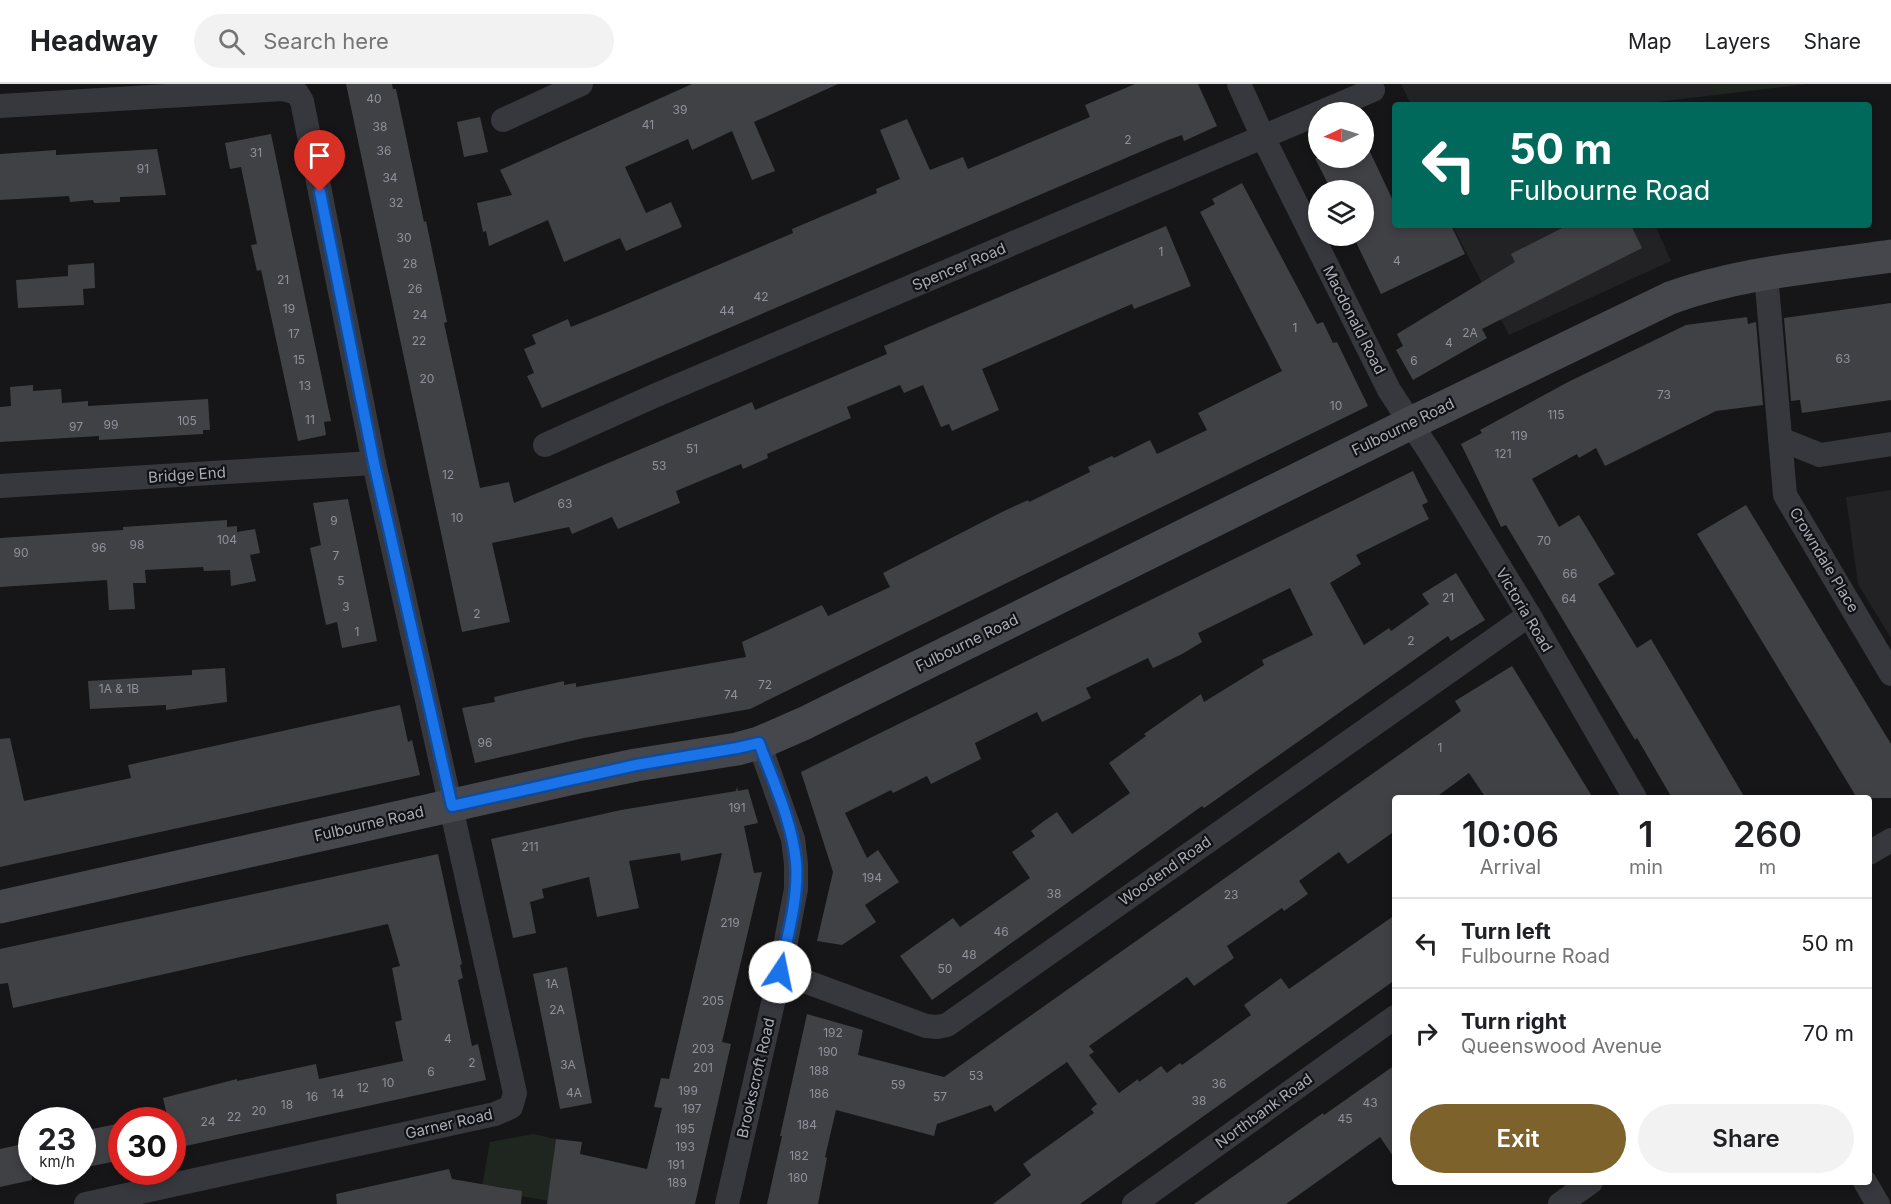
<!DOCTYPE html>
<style>
:root{--surface:#fff;--page:#f2f2f2;--text:#202124;--muted:#757577;--line:#e0e0e0;--accent:#7e622b}
body{margin:0;font-family:Inter,sans-serif;background:var(--page);color:var(--text);height:100vh;display:flex;flex-direction:column;font-size:22px;white-space:nowrap}
*{box-sizing:border-box;margin:0}
p{font-size:20px;color:var(--muted)}
.icon{flex:none;width:33px;height:33px;fill:none;stroke:currentColor;stroke-width:2;stroke-linecap:round;stroke-linejoin:round}
.map{position:relative;flex:1;overflow:hidden}
.drawer{position:absolute;left:1392px;top:711px;width:480px;height:390px;display:flex;flex-direction:column;background:var(--surface);border-radius:6px;box-shadow:0 3px 9px #0003}
.drawer>*{flex:none}
.top-card{position:absolute;left:1392px;top:18px;width:480px;height:126px;border-radius:6px;box-shadow:0 3px 9px #0003;background:#00695c;color:#fff;overflow:hidden}
.needle{width:39px;rotate:266deg}
.buttons{position:absolute;left:1308px;top:18px;display:grid;gap:12px}
.buttons a{display:grid;place-items:center;width:66px;height:66px;border-radius:50%;background:var(--surface);box-shadow:0 3px 9px #0003;font-size:30px}
.speed{position:absolute;left:18px;top:1023px;display:flex;gap:12px;font-size:30px;font-weight:700;text-align:center}
.speed>*{display:grid;place-content:center;width:78px;height:78px;border-radius:50%;background:var(--surface);box-shadow:0 3px 9px #0003;line-height:1}
.speed small{font-size:15px;font-weight:400}
.speed .limit{border:9px solid #d22;background:#fff;color:#111}
.pin{position:absolute;display:grid;place-items:center;width:51px;height:51px;color:#fff;margin:-62px -26px;border-radius:50% 50% 50% 0;rotate:-45deg;box-shadow:0 0 6px #0007}
.pin .icon{rotate:45deg}
.me{position:absolute;width:66px;margin:-33px;rotate:11deg;stroke-linejoin:round;filter:drop-shadow(0 0 4px #0008)}
.turn{display:flex;align-items:center;gap:21px;height:126px;padding:0 18px;font-size:27px}
.turn .icon{width:78px;height:78px;stroke-width:2.5}
.turn b{display:block;font-size:42px;line-height:51px}
.eta{display:flex;justify-content:space-evenly;align-items:center;height:102px;text-align:center}
.eta b{font-size:36px;font-weight:600;line-height:42px}
.cta{display:flex;gap:12px;margin-top:auto;padding:12px 18px}
.cta a{flex:1;height:69px;border-radius:36px;background:var(--accent);color:#fff;font-size:24px;font-weight:600;line-height:69px;text-align:center}
.cta a+a{background:var(--page);color:var(--text)}
ul{padding:0;list-style:none}
li{display:flex;align-items:center;gap:18px;height:90px;padding:0 18px;border-top:2px solid var(--line)}
li div{flex:1}
li b{display:block;font-size:22px}
li em{font-style:normal}
header{display:flex;align-items:center;gap:36px;box-sizing:border-box;height:84px;padding:0 30px;background:var(--surface);border-bottom:2px solid var(--line)}
header strong{font-size:28px}
nav{display:flex;gap:33px;margin-inline-start:auto;font-size:21px}
.search{width:420px;height:54px;background:var(--page);display:flex;align-items:center;gap:15px;box-sizing:border-box;padding:0 21px;border-radius:33px;color:var(--muted);font-size:22px}
.map>svg:first-child{display:block}
.built{fill:#222225}
.green{fill:#1e261f}
.building{fill:#404145}
.lines{fill:none;stroke-linecap:round;stroke-linejoin:round}
.street{stroke:#37383d;stroke-width:24}
.secondary{stroke:#45474d;stroke-width:33}
.route-casing{stroke:#114b97;stroke-width:15}
.route{stroke:#1a73e8;stroke-width:10}
.labels{text-anchor:middle;stroke-width:4.5;stroke-linejoin:round;paint-order:stroke}
.number-label{font-size:12px;fill:#8e929b}
.street-label{font-size:15px;fill:#a8adb8;stroke:#111113}
</style>
<header>
<strong>Headway</strong>
<div class="search"><svg class="icon" aria-label="search" viewBox="0 0 24 24"><circle cx="10" cy="10" r="6"/><path d="M15 15l6 6"/></svg>Search here</div>
<nav><a>Map</a><a>Layers</a><a>Share</a></nav>
</header>
<div class="map">
<svg width="1891" height="1120" viewBox="0 0 1891 1120">
<rect width="100%" height="100%" fill="#161618"/>
<g class="built">
<polygon points="1401,0 1808,0 1657,18 1657,21 1411,21"/>
<polygon points="1452,141 1655,141 1671,177 1509,251"/>
<polygon points="1891,406 1891,554 1858,500 1846,413"/>
</g>
<g class="green">
<polygon points="1708,0 1804,0 1713,11"/>
<polygon points="533,1050 556,1055 553,1077 568,1120 514,1111 511,1105 488,1101 479,1120 490,1058"/>
</g>
<g class="building">
<polygon points="346,0 392,0 393,5 396,5 424,138 426,137 447,238 444,239 480,404 509,398 514,419 752,318 755,326 887,270 884,262 1166,142 1191,202 1134,225 1132,220 982,285 999,326 952,347 949,340 941,343 923,301 904,309 900,301 847,323 851,334 767,370 768,374 743,385 741,380 676,407 680,419 618,445 612,433 572,450 569,443 492,459 510,538 462,548"/>
<polygon points="692,0 838,0 754,38 775,87 752,96 732,47 692,66 688,55 625,83 646,129 671,118 682,143 626,167 620,154 564,178 548,136 489,162 486,147 483,148 477,119 512,111 500,86"/>
<polygon points="1135,0 1198,0 1217,42 1184,57 1182,51 1168,56 542,324 527,292 534,289 524,265 536,260 532,251 568,235 571,243 608,228 793,149 792,145 877,109 876,105 900,95 880,46 907,35 930,86 963,73 968,85 1090,33 1085,21"/>
<polygon points="480,33 488,68 464,73 457,38"/>
<polygon points="271,50 331,337 324,338 326,351 298,357 261,186 257,187 251,161 257,160 241,83 230,85 225,59"/>
<polygon points="1364,55 1395,121 1395,141 1451,141 1465,170 1381,210 1353,152 1364,152 1364,106 1331,106 1315,74 1364,74"/>
<polygon points="157,65 166,111 120,113 120,118 94,119 93,116 70,118 69,112 0,116 0,70 56,66 56,71"/>
<polygon points="1242,99 1317,240 1323,238 1333,259 1337,258 1368,322 750,625 584,654 475,679 462,624 495,618 494,613 564,597 564,601 576,599 576,603 746,573 742,558 822,521 828,532 890,503 883,489 1002,428 1028,416 1029,418 1090,388 1088,383 1112,372 1114,374 1150,356 1157,370 1207,346 1198,329 1282,287 1200,128 1215,120 1212,115"/>
<polygon points="1568,141 1631,141 1642,164 1482,245 1487,254 1413,296 1396,266 1403,262 1397,250 1515,178 1511,170"/>
<polygon points="94,179 95,204 83,205 84,221 18,224 16,196 68,192 68,181"/>
<polygon points="1891,219 1891,316 1802,329 1800,316 1791,317 1784,234"/>
<polygon points="1747,233 1748,240 1756,238 1763,321 1716,327 1605,382 1596,364 1579,374 1577,370 1532,395 1559,443 1579,431 1615,490 1598,500 1637,564 1651,555 1745,714 1672,714 1637,654 1635,656 1506,441 1501,443 1461,360 1482,349 1480,346 1568,298 1686,241"/>
<polygon points="33,301 33,307 61,305 62,319 88,317 88,322 208,315 210,346 203,346 203,350 99,356 99,352 0,358 0,323 11,322 10,303"/>
<polygon points="1413,387 1428,418 1422,421 1429,435 1356,471 1361,480 1330,499 1364,561 1389,544 1391,547 1429,520 1422,510 1456,489 1485,536 1451,557 1448,552 1204,724 1202,722 932,916 900,872 953,834 960,843 1030,794 1012,768 1035,752 1031,747 1044,737 1057,728 1072,750 1130,709 1109,679 1146,652 1144,650 1201,610 1204,618 1264,581 1262,576 1313,551 1290,504 1198,549 1202,558 1182,570 1153,584 1148,574 1086,604 1091,614 1073,623 1042,638 1037,628 975,659 981,675 931,700 927,692 893,709 891,706 845,729 867,774 878,766 899,798 865,821 876,838 842,861 817,857 833,788 801,688"/>
<polygon points="348,415 377,557 342,564 337,538 326,541 310,464 321,461 313,419"/>
<polygon points="1746,421 1891,660 1891,714 1857,714 1697,450"/>
<polygon points="227,436 227,443 237,442 237,448 255,445 260,469 250,471 256,497 231,502 230,486 204,487 203,483 145,486 146,499 133,499 135,525 109,526 107,496 0,503 0,454 123,446 123,443"/>
<polygon points="1512,582 1593,714 1486,714 1469,689 1435,714 1395,714 1395,747 1348,780 1339,768 1299,797 1308,810 1284,827 1282,824 1227,862 1234,874 1194,902 1187,893 1089,962 1094,968 1089,971 1119,1009 1138,995 1139,998 1161,982 1167,989 1180,979 1182,981 1251,931 1244,921 1281,894 1289,905 1395,831 1395,896 1080,1120 993,1120 1031,1091 1023,1080 1094,1029 1091,1025 1097,1020 1067,978 995,1028 991,1021 937,1040 934,1052 836,1026 825,1073 827,1074 818,1120 767,1120 782,1052 780,1052 807,930 863,946 858,971 944,993 1461,627 1455,617"/>
<polygon points="225,584 227,618 166,626 166,621 90,625 88,597 192,591 192,586"/>
<polygon points="400,621 408,658 412,656 420,691 0,783 0,655 10,654 24,717 131,694 128,681"/>
<polygon points="737,703 738,707 748,705 758,739 744,742 754,789 762,788 722,958 731,960 695,1120 547,1120 556,1055 582,1058 580,1070 647,1085 662,1024 654,1023 661,994 669,995 722,769 681,777 680,769 629,777 639,824 597,833 589,793 542,805 544,814 530,818 536,849 513,854 491,755 621,726 736,707"/>
<polygon points="438,770 462,880 460,881 463,894 458,896 472,962 478,960 486,996 172,1065 172,1036 168,1036 163,1014 237,995 237,997 316,980 319,995 403,977 395,938 402,936 392,884 400,882 388,840 13,924 8,899 0,900 0,865"/>
<polygon points="567,883 592,1019 560,1025 533,890"/>
<polygon points="1395,981 1395,1075 1380,1053 1286,1120 1194,1120 1323,1029 1324,1031"/>
<polygon points="122,1039 122,1076 82,1084 82,1047"/>
<polygon points="32,1058 32,1096 0,1103 0,1065"/>
<polygon points="449,1085 452,1095 522,1107 521,1120 337,1120 336,1110"/>
</g>
<g class="lines">
<g class="street">
<polyline points="1239,0 1262,51 1389,306 1429,367 1529,531 1635,714"/>
<polyline points="0,22 283,5 297,9 302,17 374,379 515,1009 511,1023 495,1030 86,1120"/>
<polyline points="503,36 581,0"/>
<polyline points="1766,190 1785,411 1891,590"/>
<polyline points="1780,355 1820,371 1891,360"/>
<polyline points="545,361 654,312 1373,6"/>
<polyline points="0,402 374,379"/>
<polyline points="1869,769 1891,756"/>
<polyline points="780,888 926,942 937,943 947,941 1529,531"/>
<polyline points="1865,1098 1878,1120"/>
<polyline points="727,1120 780,888 796,805 796,780 793,755 759,659"/>
<polyline points="1134,1120 1395,933"/>
<polyline points="1560,1120 1591,1098"/>
</g>
<path class="secondary" d="M0,823L569,695L636,681L737,665L759,659L805,639L1411,339L1670,214C1741,188 1817,183 1891,172"/>
</g>
<g class="lines">
<defs>
<path id="route" d="M320,108L374,379L452,722L636,681L737,664L759,659C773,697 792,737 796,778C799,814 787,853 780,888"/>
</defs>
<use href="#route" class="route-casing"/>
<use href="#route" class="route"/>
</g>
<g class="labels">
<g class="number-label">
<text x="374" y="19">40</text>
<text x="680" y="30">39</text>
<text x="648" y="45">41</text>
<text x="380" y="47">38</text>
<text x="1128" y="60">2</text>
<text x="384" y="71">36</text>
<text x="256" y="73">31</text>
<text x="143" y="89">91</text>
<text x="390" y="98">34</text>
<text x="396" y="123">32</text>
<text x="404" y="158">30</text>
<text x="1161" y="172">1</text>
<text x="1397" y="181">4</text>
<text x="410" y="184">28</text>
<text x="283" y="200">21</text>
<text x="415" y="209">26</text>
<text x="761" y="217">42</text>
<text x="289" y="229">19</text>
<text x="727" y="231">44</text>
<text x="420" y="235">24</text>
<text x="1295" y="248">1</text>
<text x="1470" y="253">2A</text>
<text x="294" y="254">17</text>
<text x="419" y="261">22</text>
<text x="1449" y="263">4</text>
<text x="1843" y="279">63</text>
<text x="299" y="280">15</text>
<text x="1414" y="281">6</text>
<text x="427" y="299">20</text>
<text x="305" y="306">13</text>
<text x="1664" y="315">73</text>
<text x="1336" y="326">10</text>
<text x="1556" y="335">115</text>
<text x="310" y="340">11</text>
<text x="187" y="341">105</text>
<text x="111" y="345">99</text>
<text x="76" y="347">97</text>
<text x="1519" y="356">119</text>
<text x="692" y="369">51</text>
<text x="1503" y="374">121</text>
<text x="659" y="386">53</text>
<text x="448" y="395">12</text>
<text x="565" y="424">63</text>
<text x="457" y="438">10</text>
<text x="334" y="441">9</text>
<text x="227" y="460">104</text>
<text x="1544" y="461">70</text>
<text x="137" y="465">98</text>
<text x="99" y="468">96</text>
<text x="21" y="473">90</text>
<text x="336" y="476">7</text>
<text x="1570" y="494">66</text>
<text x="341" y="501">5</text>
<text x="1448" y="518">21</text>
<text x="1569" y="519">64</text>
<text x="346" y="527">3</text>
<text x="477" y="534">2</text>
<text x="357" y="552">1</text>
<text x="1411" y="561">2</text>
<text x="765" y="605">72</text>
<text x="119" y="609">1A &amp; 1B</text>
<text x="731" y="615">74</text>
<text x="485" y="663">96</text>
<text x="1440" y="668">1</text>
<text x="737" y="728">191</text>
<text x="530" y="767">211</text>
<text x="872" y="798">194</text>
<text x="1054" y="814">38</text>
<text x="1231" y="815">23</text>
<text x="730" y="843">219</text>
<text x="1001" y="852">46</text>
<text x="969" y="875">48</text>
<text x="945" y="889">50</text>
<text x="552" y="904">1A</text>
<text x="713" y="921">205</text>
<text x="557" y="930">2A</text>
<text x="833" y="953">192</text>
<text x="448" y="959">4</text>
<text x="703" y="969">203</text>
<text x="828" y="972">190</text>
<text x="472" y="983">2</text>
<text x="568" y="985">3A</text>
<text x="703" y="988">201</text>
<text x="819" y="991">188</text>
<text x="431" y="992">6</text>
<text x="976" y="996">53</text>
<text x="388" y="1003">10</text>
<text x="1219" y="1004">36</text>
<text x="898" y="1005">59</text>
<text x="363" y="1008">12</text>
<text x="688" y="1011">199</text>
<text x="574" y="1013">4A</text>
<text x="338" y="1014">14</text>
<text x="819" y="1014">186</text>
<text x="312" y="1017">16</text>
<text x="940" y="1017">57</text>
<text x="1199" y="1021">38</text>
<text x="1370" y="1023">43</text>
<text x="287" y="1025">18</text>
<text x="692" y="1029">197</text>
<text x="259" y="1031">20</text>
<text x="234" y="1037">22</text>
<text x="1345" y="1039">45</text>
<text x="208" y="1042">24</text>
<text x="807" y="1045">184</text>
<text x="685" y="1049">195</text>
<text x="685" y="1067">193</text>
<text x="799" y="1076">182</text>
<text x="676" y="1085">191</text>
<text x="798" y="1098">180</text>
<text x="677" y="1103">189</text>
</g>
<g class="street-label">
<text transform="translate(959 183) rotate(-23)" y="5">Spencer Road</text>
<text transform="translate(1354 236) rotate(63)" y="5">Macdonald Road</text>
<text transform="translate(1403 343) rotate(-26)" y="5">Fulbourne Road</text>
<text transform="translate(187 391) rotate(-4)" y="5">Bridge End</text>
<text transform="translate(1824 476) rotate(59)" y="5">Crowndale Place</text>
<text transform="translate(1524 526) rotate(59)" y="5">Victoria Road</text>
<text transform="translate(967 559) rotate(-26)" y="5">Fulbourne Road</text>
<text transform="translate(369 740) rotate(-13)" y="5">Fulbourne Road</text>
<text transform="translate(1165 787) rotate(-35)" y="5">Woodend Road</text>
<text transform="translate(756 994) rotate(-77)" y="5">Brookscroft Road</text>
<text transform="translate(1264 1027) rotate(-36)" y="5">Northbank Road</text>
<text transform="translate(449 1040) rotate(-13)" y="5">Garner Road</text>
</g>
</g>
</svg>
<div class="buttons">
<a><svg class="needle" viewBox="-14 -14 28 28"><path d="M0-13l5 13h-10z" fill="#e53935"/><path d="M0 13l5-13h-10z" fill="#757577"/></svg></a>
<a><svg class="icon" aria-label="layers" viewBox="0 0 24 24"><path d="M12 4l9 5-9 5-9-5zM3 14l9 5 9-5"/></svg></a>
</div>
<div class="speed"><div>23<small>km/h</small></div><div class="limit">30</div></div>
<div class="pin" style="left:320px;top:108px;background:#d93025"><svg class="icon" aria-label="arrive" viewBox="0 0 24 24"><path d="M6 21V4h12l-3 4 3 4H6"/></svg></div>
<svg class="me" style="left:780px;top:888px" viewBox="-20 -20 40 40"><circle r="19" fill="#fff"/><path d="M0-13L10 11 0 6-10 11z" fill="#1a73e8"/></svg>
<div class="top-card">
<div class="turn"><svg class="icon" aria-label="left" viewBox="0 0 24 24"><path d="M17 20v-9H6M10 6l-5 5 5 5"/></svg><div><b>50 m</b>Fulbourne Road</div></div>
</div>
<section class="drawer">
<div class="eta">
<div><b>10:06</b><p>Arrival</p></div>
<div><b>1</b><p>min</p></div>
<div><b>260</b><p>m</p></div>
</div>
<ul>
<li><svg class="icon" aria-label="left" viewBox="0 0 24 24"><path d="M17 20v-9H6M10 6l-5 5 5 5"/></svg><div><b>Turn left</b><p>Fulbourne Road</p></div><em>50 m</em></li>
<li><svg class="icon" aria-label="right" viewBox="0 0 24 24"><path d="M7 20v-9h11M14 6l5 5-5 5"/></svg><div><b>Turn right</b><p>Queenswood Avenue</p></div><em>70 m</em></li>
</ul>
<div class="cta"><a>Exit</a><a>Share</a></div>
</section>
</div>
